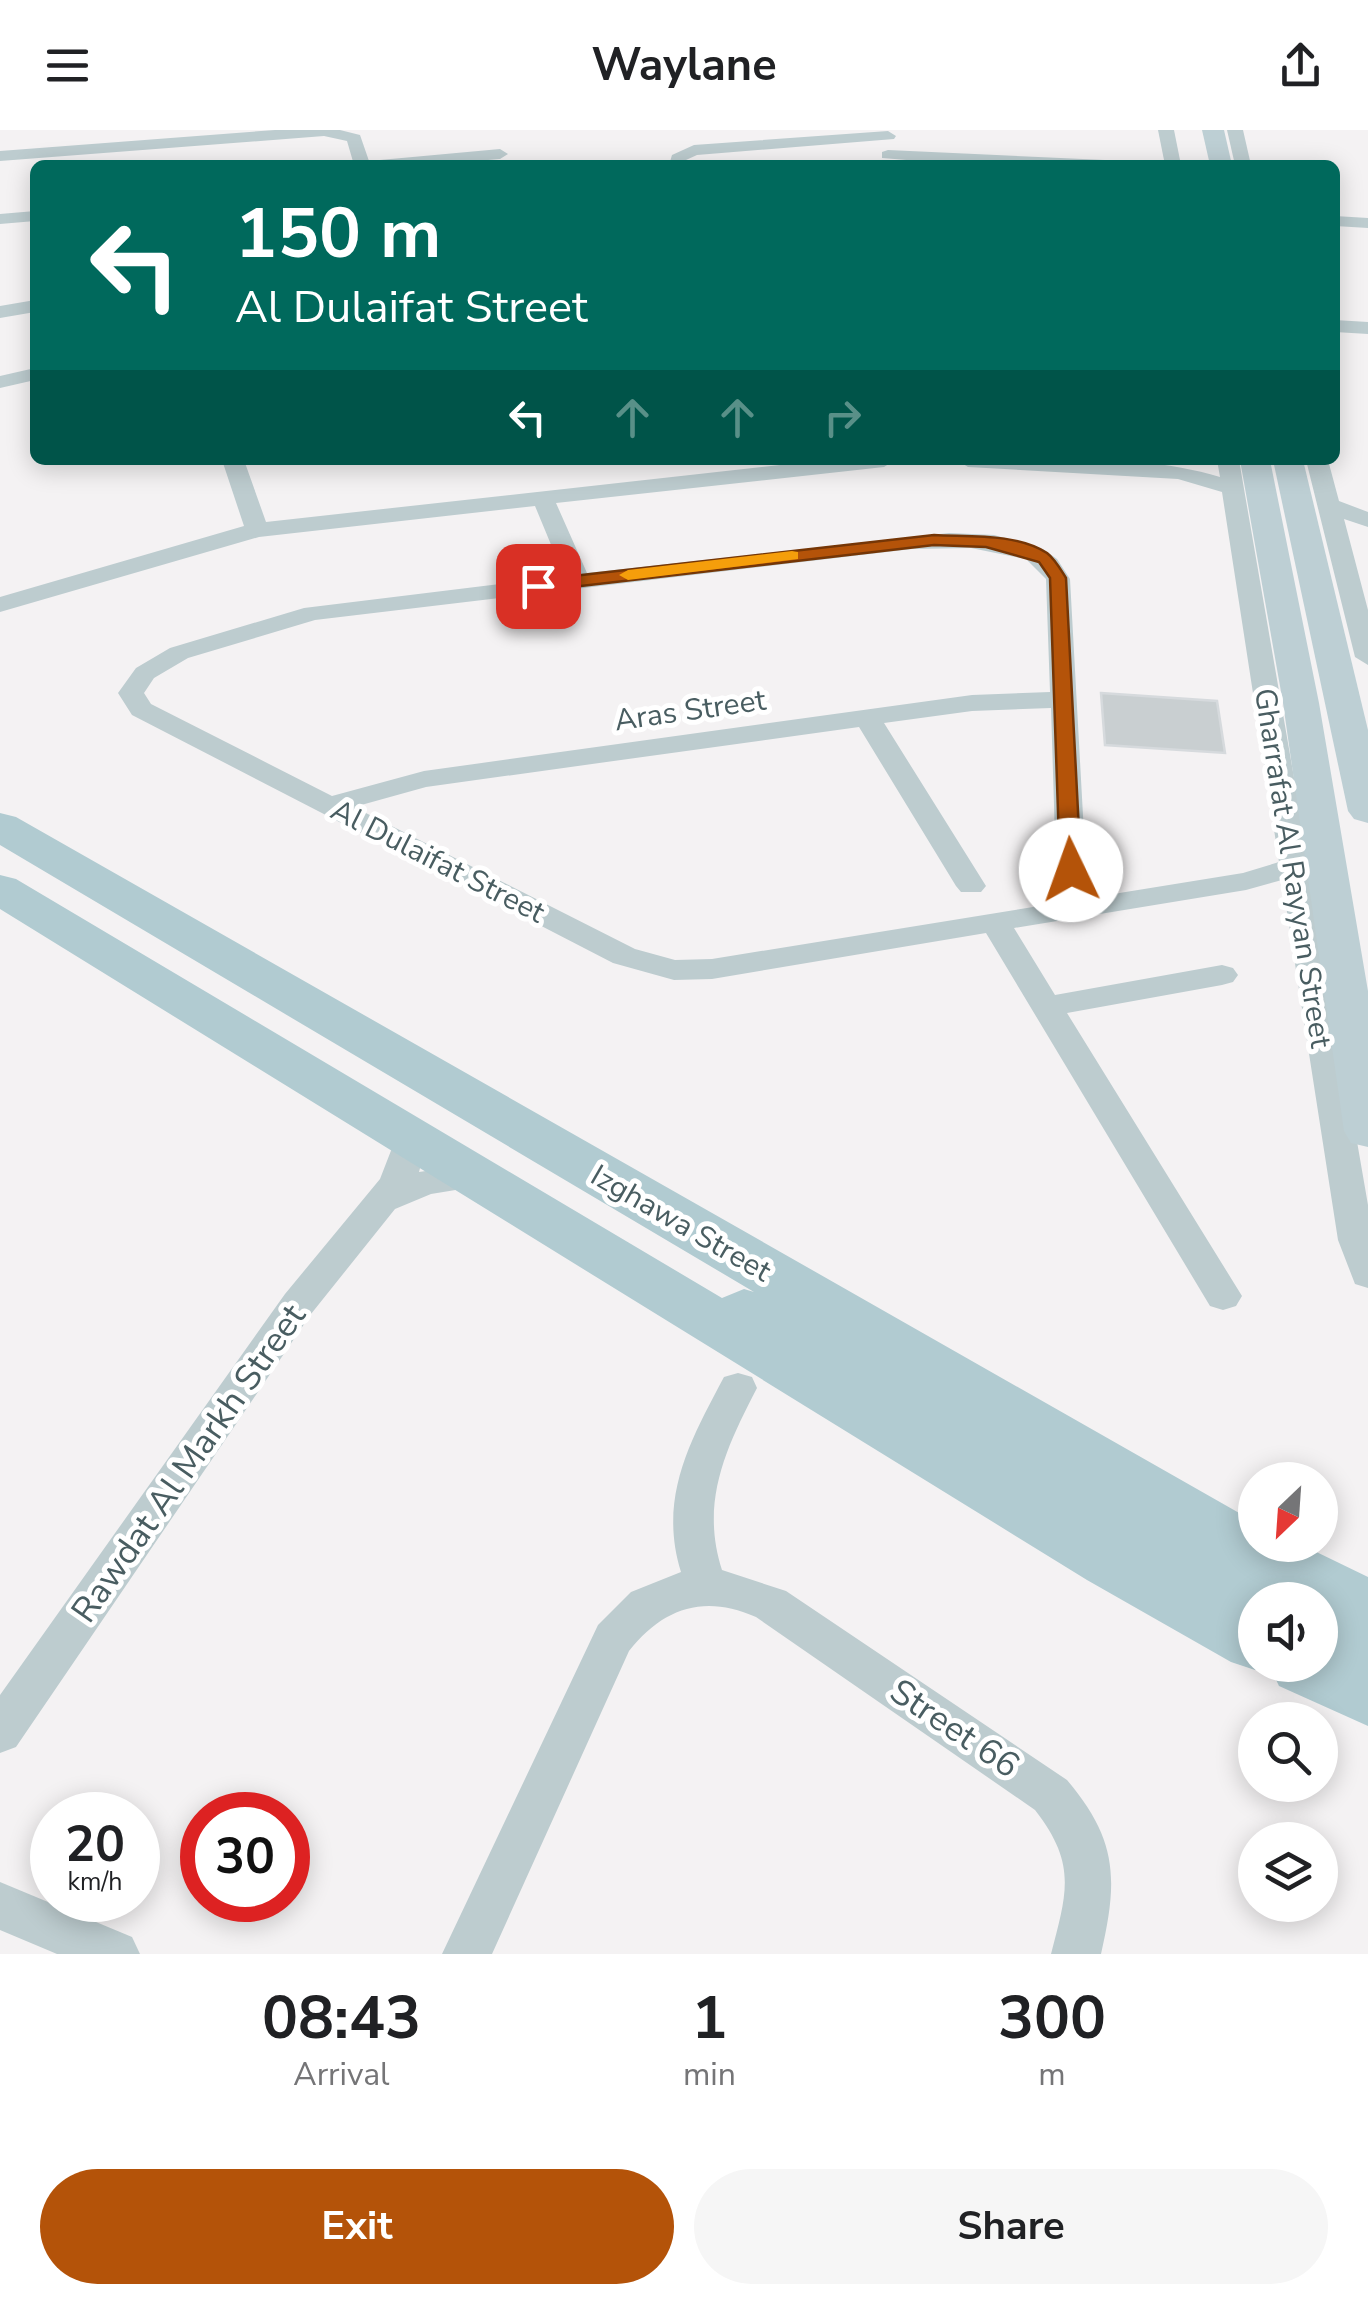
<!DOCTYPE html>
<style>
:root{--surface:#fff;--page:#f6f6f6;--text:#202124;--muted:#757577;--accent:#b45309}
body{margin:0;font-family:"Nunito Sans",sans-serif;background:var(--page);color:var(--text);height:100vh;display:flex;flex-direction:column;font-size:38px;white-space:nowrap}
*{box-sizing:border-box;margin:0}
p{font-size:32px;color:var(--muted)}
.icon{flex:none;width:55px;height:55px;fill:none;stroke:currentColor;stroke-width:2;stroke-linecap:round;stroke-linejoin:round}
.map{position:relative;height:1824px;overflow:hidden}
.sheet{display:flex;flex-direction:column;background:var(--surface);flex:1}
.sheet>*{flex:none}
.top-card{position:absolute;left:30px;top:30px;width:1310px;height:305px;border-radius:15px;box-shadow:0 5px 25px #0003;background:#00695c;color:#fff;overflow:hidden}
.needle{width:65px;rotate:205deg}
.buttons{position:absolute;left:1238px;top:1332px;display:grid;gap:20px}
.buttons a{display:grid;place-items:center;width:100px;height:100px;border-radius:50%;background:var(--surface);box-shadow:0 5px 25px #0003;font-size:50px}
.speed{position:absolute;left:30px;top:1662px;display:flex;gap:20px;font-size:50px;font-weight:700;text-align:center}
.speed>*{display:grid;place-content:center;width:130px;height:130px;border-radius:50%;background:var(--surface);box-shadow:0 5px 25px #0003;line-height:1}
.speed small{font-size:25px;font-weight:400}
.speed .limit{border:15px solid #d22;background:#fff;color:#111}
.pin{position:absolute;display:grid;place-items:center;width:85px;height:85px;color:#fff;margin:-42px;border-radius:20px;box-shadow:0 5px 15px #0006}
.me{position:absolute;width:110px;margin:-55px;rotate:357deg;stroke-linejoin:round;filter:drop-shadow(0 0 8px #0008)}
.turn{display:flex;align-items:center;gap:35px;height:210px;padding:0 40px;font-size:45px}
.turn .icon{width:130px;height:130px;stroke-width:2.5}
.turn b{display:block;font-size:70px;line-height:85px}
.lanes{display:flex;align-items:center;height:95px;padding:0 40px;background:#0003;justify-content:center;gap:50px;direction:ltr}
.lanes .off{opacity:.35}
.eta{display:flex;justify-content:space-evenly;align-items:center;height:170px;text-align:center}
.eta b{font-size:60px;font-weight:700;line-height:70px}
.button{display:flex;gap:20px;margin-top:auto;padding:20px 40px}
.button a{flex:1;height:115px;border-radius:60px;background:var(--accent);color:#fff;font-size:40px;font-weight:700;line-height:115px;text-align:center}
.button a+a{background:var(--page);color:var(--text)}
header{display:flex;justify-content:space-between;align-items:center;height:130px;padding:0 40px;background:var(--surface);font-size:45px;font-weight:700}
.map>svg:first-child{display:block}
.building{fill:#c9cfd1;stroke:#d6dadd;stroke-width:2.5}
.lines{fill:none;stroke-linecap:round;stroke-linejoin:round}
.street{fill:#bdcccf;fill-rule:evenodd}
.secondary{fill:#bdcfd4;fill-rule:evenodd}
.primary{fill:#b1cbd1;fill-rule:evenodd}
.route{fill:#b45309;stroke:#753606;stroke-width:2.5}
.slow{fill:#f59e0b}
.labels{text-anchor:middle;stroke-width:10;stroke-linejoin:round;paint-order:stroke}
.street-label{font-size:30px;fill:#495d61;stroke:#fff}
.near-street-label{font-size:35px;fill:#495d61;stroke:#fff}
</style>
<header><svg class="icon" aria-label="menu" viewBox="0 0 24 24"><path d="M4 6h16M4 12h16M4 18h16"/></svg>Waylane<svg class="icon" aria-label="share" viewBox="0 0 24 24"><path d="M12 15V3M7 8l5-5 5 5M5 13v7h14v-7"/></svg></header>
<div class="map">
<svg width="1368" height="1824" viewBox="0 0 1368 1824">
<rect width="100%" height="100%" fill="#f4f2f3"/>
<polygon class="building" points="1101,563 1217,571 1225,623 1105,615"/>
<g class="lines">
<g class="street">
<polygon points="275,0 340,0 360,5 369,31 500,19 508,24 500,29 429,35 354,35 347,11 324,6 0,31 0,21"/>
<polygon points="1158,0 1174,0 1181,35 1165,35"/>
<polygon points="1227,0 1243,0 1251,35 1235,35"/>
<polygon points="888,1 896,6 894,9 697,25 686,30 685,35 669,35 672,25 694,15"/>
<polygon points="888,20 1105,30 1113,35 968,35 882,28 882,22"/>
<polygon points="35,81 35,91 0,94 0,84"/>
<polygon points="1335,86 1368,88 1368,98 1335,96"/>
<polygon points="35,170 35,182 0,188 0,176"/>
<polygon points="1335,190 1368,192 1368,204 1335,202"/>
<polygon points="35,238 35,250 0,258 0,246"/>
<path d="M222,330H244L266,392L825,330H895L884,337L556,373L587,443L949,403L994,405L1043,419L1057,429L1070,449L1086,740L1081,746H1061L1056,740L1051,578L972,581L884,593L986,756L981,762H961L956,756L859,597L426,657L354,677L635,819L675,830L712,829L1243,743L1279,732L1222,362L1178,349L968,337L957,330C1043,330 1137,322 1220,347L1217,330H1239L1368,1075V1158L1355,1154L1338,1110L1282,750L1246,760L1014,798L1055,865L1222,835L1233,838L1238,845L1233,852L1222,855L1067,883L1242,1166L1236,1176L1223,1180L1210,1176L986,803L712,849L674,850L613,833L132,585L118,563L136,538L170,518L304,478L564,446L535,376L259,407L0,482V467L244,396ZM971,418L1026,429L1046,449L1050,562L972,565L424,641L332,666L151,574L144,563L154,548L188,528L315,490L912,419Z"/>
<polygon points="1306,330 1328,330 1339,371 1368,382 1368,397 1344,389 1368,480 1368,535 1355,527"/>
<polygon points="411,996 423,1000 428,1008 419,1042 474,1034 486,1037 491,1046 486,1055 431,1064 395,1079 311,1184 16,1617 0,1623 0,1565 285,1164 380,1049 399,1000"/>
<path d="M738,1243L752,1247L757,1258C726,1318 700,1372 722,1440L786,1461L1067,1650C1118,1710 1118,1750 1101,1824H1051C1067,1762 1077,1734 1035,1680L756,1487C704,1464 663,1478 629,1521L492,1824H442L598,1495L631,1462L681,1442C658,1368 690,1311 724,1247Z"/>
<polygon points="0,1752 132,1807 140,1824 57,1824 0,1800"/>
</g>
<g class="secondary">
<polygon points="1202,0 1224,0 1232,35 1210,35"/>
<polygon points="1240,330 1270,330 1319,573 1368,861 1368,1017 1351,1013 1344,1001 1283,573"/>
<polygon points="1273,330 1303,330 1368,600 1368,693 1354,689 1348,681"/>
</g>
<path class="primary" d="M0,683L16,687L1255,1392V1415H1302L1368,1447V1596L1279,1556L1269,1535L1255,1540L1231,1532L1087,1450L0,779V745L16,749L722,1168L744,1159L754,1162L0,715ZM1255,1470H1320V1535H1255Z"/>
</g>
<path class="route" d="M934,405C969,407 1016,403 1047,423C1055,429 1061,440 1066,448L1081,740L1078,745H1063L1060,740L1050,448L1039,432L986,417L934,415L538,461L530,456L538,450Z"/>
<polygon class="slow" points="792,421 798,422 798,429 628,450 619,445 628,440"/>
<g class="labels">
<g class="street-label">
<text transform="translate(690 580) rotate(-8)" y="10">Aras Street</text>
<text transform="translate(438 731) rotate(27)" y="10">Al Dulaifat Street</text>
<text transform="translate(1293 738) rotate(81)" y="10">Gharrafat Al Rayyan Street</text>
<text transform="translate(681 1093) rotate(30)" y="10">Izghawa Street</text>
</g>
<g class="near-street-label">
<text transform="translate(188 1333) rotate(-55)" y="12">Rawdat Al Markh Street</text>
<text transform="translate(955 1598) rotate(34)" y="12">Street 66</text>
</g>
</g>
</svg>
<div class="buttons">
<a><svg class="needle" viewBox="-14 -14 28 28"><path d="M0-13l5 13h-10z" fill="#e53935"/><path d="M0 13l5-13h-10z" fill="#757577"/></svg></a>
<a><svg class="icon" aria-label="sound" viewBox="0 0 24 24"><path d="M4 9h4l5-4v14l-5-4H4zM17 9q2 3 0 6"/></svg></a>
<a><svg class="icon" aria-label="search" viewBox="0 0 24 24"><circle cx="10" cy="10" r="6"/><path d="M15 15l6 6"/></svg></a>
<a><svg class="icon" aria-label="layers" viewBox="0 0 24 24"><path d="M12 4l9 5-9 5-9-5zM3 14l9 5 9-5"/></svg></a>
</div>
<div class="speed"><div>20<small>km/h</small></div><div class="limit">30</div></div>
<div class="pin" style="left:538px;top:456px;background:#d93025"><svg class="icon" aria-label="arrive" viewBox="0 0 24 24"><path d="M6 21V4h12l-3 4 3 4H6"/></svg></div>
<svg class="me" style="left:1071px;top:740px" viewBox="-20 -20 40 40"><circle r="19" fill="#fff"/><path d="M0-13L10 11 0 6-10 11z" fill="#b45309"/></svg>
<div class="top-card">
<div class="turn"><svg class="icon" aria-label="left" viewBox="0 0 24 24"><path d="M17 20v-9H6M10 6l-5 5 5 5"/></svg><div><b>150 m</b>Al Dulaifat Street</div></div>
<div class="lanes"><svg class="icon" aria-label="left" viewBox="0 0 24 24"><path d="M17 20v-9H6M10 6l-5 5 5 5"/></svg><svg class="icon off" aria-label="ahead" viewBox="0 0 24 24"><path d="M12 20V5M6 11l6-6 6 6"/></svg><svg class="icon off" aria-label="ahead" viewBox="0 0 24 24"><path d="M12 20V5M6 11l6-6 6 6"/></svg><svg class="icon off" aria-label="right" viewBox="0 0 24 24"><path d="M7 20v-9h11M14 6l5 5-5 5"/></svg></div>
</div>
</div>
<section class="sheet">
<div class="eta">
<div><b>08:43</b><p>Arrival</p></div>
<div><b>1</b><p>min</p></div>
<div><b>300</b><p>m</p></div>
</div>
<div class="button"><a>Exit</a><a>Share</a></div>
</section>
